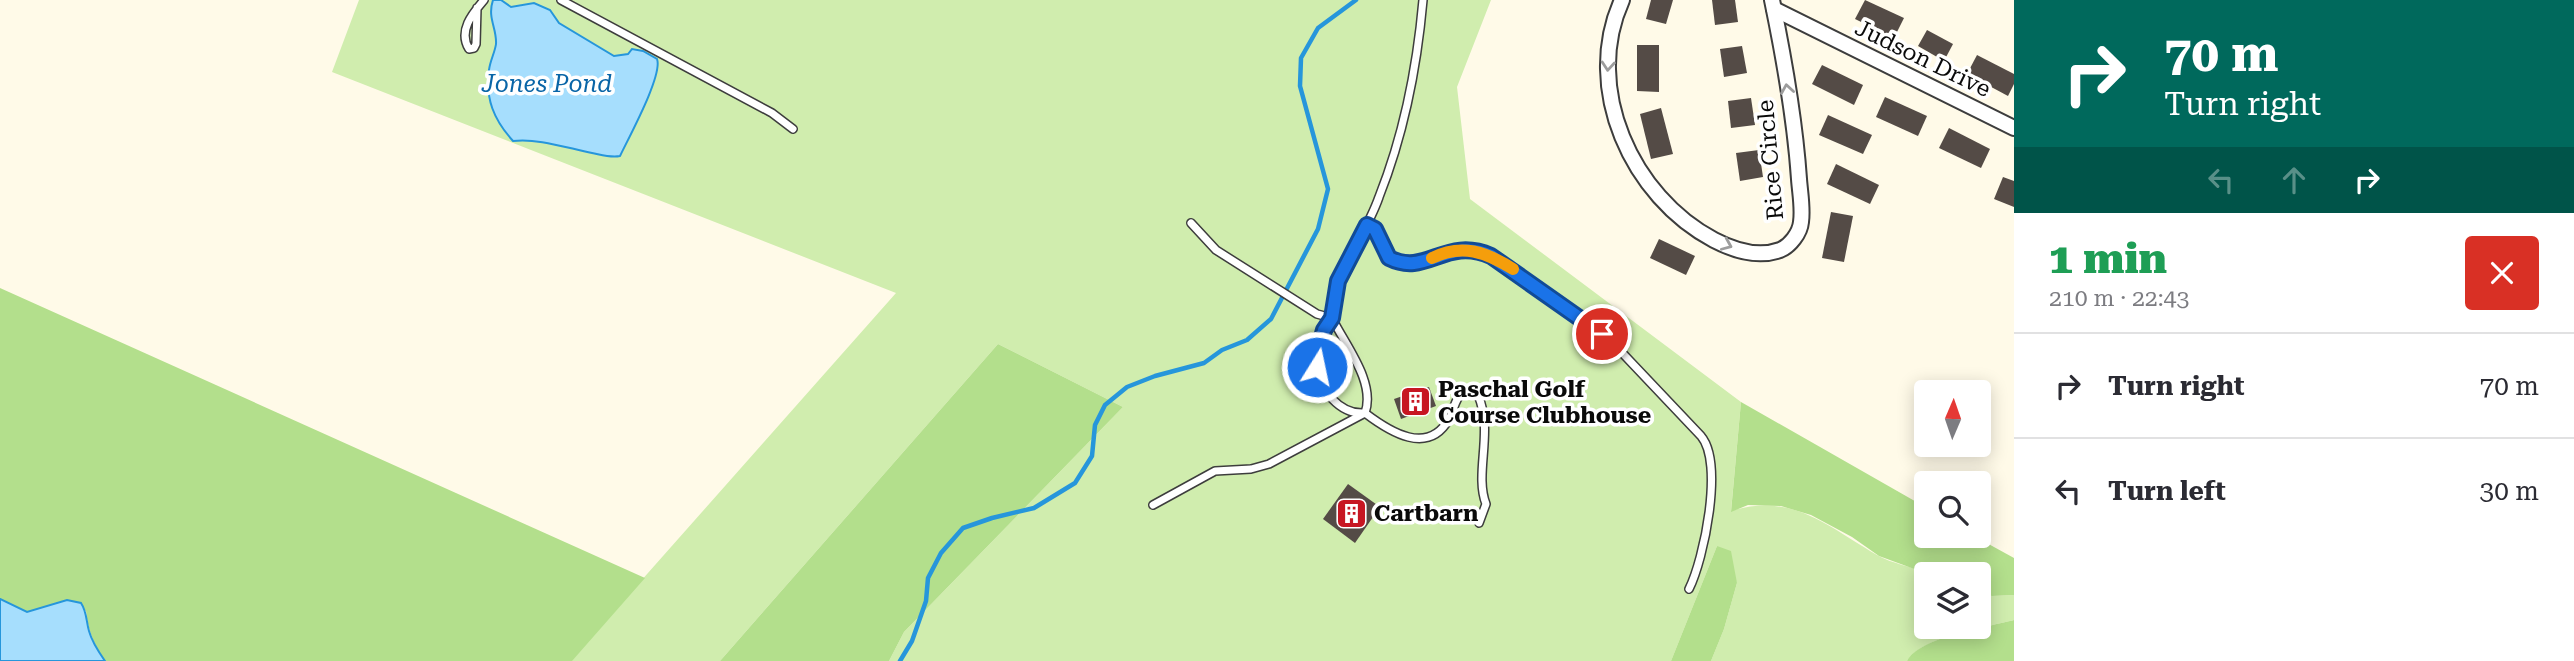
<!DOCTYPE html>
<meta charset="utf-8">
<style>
:root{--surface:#fff;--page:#f2f2f3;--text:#2b2b33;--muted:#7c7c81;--line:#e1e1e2}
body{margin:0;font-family:"Roboto Serif",serif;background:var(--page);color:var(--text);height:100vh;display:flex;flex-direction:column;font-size:26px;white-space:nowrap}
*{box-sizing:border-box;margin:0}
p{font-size:23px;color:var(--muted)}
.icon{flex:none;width:38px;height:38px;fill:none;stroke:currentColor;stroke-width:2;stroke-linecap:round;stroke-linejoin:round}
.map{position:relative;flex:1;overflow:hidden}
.side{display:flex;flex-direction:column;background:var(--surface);width:560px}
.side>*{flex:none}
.banner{background:#00695c;color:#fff;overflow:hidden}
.needle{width:46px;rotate:2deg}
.tools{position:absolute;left:1914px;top:380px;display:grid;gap:14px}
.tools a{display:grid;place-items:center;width:77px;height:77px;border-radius:7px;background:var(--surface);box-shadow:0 4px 18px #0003;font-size:35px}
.pin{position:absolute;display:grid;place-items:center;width:60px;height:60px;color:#fff;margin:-30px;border:4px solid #fff;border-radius:50%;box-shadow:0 2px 7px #0007}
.me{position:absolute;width:77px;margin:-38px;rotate:10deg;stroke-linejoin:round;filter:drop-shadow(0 0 5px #0008)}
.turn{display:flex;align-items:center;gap:24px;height:147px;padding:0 35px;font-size:32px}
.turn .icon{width:91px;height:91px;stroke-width:2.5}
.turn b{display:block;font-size:49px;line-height:60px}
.lanes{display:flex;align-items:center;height:66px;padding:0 35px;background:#0003;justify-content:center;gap:35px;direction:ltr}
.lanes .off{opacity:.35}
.round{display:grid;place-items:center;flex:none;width:74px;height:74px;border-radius:7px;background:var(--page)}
.summary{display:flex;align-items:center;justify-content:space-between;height:119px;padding:0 35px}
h1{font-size:42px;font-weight:800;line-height:52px;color:#1e9e55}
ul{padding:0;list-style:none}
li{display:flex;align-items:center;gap:21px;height:105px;padding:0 35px;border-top:2px solid var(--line)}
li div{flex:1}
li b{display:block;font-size:26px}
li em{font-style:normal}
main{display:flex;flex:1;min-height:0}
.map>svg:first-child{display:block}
.green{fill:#d0edae}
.forest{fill:#b3df8c}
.water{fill:#a6defd;stroke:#2696db;stroke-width:2}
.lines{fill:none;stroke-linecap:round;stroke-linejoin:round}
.stream{stroke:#2696db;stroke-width:4.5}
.building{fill:#544b46}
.service-casing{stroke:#3d3d3d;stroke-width:10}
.minor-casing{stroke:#3d3d3d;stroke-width:18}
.service{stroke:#fff;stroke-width:7}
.minor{stroke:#fff;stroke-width:14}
.oneway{stroke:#9d9d9d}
.route-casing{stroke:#114b97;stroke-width:18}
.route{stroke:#1a73e8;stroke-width:12}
.slow{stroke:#f59e0b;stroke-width:12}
.labels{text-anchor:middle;stroke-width:7;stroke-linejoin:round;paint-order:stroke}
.street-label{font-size:23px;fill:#0a0a0a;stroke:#fff}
.poi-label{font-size:23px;font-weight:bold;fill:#0a0a0a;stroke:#fff;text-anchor:start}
.water-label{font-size:24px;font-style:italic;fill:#0965a7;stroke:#fff}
</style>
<main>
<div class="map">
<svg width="2014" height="661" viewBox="0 0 2014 661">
<rect width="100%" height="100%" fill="#fffae8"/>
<path class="green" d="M359,0H1491L1457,87L1470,199L1741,402L1731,511C1792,492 1827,526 1877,555C1892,564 1912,566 1928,574L1927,626H1979V593L1992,596L2014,595V620C1988,627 1920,637 1907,661H1711L1724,629L1737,583L1717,546L1671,661H889L904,632L1123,407L998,344L720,661H570L896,293L332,72Z"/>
<g class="forest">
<path d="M0,288L645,578L572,661H105C94,644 88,631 86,611L67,600L27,612L0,599Z"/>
<polygon points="998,344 1123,407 904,632 889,661 720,661"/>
<polygon points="1741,402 1927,508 1927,536 1974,536 2014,558 2014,595 1992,596 1979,593 1979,574 1928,574 1879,556 1852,537 1811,515 1781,506 1748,505 1731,512"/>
<polygon points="1717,546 1731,551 1737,583 1724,629 1711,661 1671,661"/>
<path d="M2014,620V661H1907C1919,637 1988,627 2014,620Z"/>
</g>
<g class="water">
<path d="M493,0H501L511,7L534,3L550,10L559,23L614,56L628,54L632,49L643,51L657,59C663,75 629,137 620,156C611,158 602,155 592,153C567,148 538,138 513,141C494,120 485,99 489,70C490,61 495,52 496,44C497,28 487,18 493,0Z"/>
<path d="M0,599L27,612L67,600L81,603C87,612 86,621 89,631C92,642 98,651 105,661H0Z"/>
</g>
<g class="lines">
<polyline class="stream" points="900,661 912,641 926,601 928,578 941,553 963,528 992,518 1034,508 1075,483 1092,456 1095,425 1105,405 1127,387 1155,376 1204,363 1222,350 1247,340 1271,319 1318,229 1328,189 1300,86 1301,58 1318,28 1356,0"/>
</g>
<g class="building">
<polygon points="1651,0 1673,0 1666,24 1646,19"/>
<polygon points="1712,0 1735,0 1738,22 1715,25"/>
<polygon points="1865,0 1904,18 1894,38 1855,19"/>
<polygon points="1927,30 1953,44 1944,61 1918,46"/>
<polygon points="1637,45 1659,45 1659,92 1637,91"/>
<polygon points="1742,46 1747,73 1724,77 1720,49"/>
<polygon points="1977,55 2014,74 2014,84 2008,96 1967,74"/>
<polygon points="1822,65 1863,85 1854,105 1812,84"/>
<polygon points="1885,97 1927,116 1918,136 1876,117"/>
<polygon points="1751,98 1755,125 1731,128 1728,101"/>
<polygon points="1661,108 1673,154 1651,159 1640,114"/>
<polygon points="1828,115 1872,135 1863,154 1819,135"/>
<polygon points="1949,128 1990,149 1981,168 1939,148"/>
<polygon points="1759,150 1763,177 1740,181 1736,153"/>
<polygon points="1836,164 1879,185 1870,204 1827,184"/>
<polygon points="2003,177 2014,181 2014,207 1994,199"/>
<polygon points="1831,212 1853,216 1844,262 1822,258"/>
<polygon points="1659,239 1695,256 1686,275 1650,258"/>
<polygon points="1429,387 1436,406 1401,419 1394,399"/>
<polygon points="1348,484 1380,507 1355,543 1323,519"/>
</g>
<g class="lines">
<defs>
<g id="service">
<polyline points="561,0 772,113 793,129"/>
<path d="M477,8L476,44L474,48L469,49C458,31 472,14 484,0"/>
<path d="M1191,223L1216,250L1317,314L1332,318C1345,345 1376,382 1365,413C1340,415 1319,390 1317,365C1316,355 1319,339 1324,329C1327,324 1331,321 1332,315C1335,303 1334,290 1339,279C1351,251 1369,226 1379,197C1404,134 1417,68 1423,0"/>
<path d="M1367,224L1375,229L1389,258L1403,264H1413L1449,251L1462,250L1480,251L1501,262L1610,340L1701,436C1724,463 1704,559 1689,589"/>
<path d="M1153,505L1215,471L1251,469L1269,464L1365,413C1390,432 1428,456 1449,419C1454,410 1455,397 1464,391L1478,395C1494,432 1474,473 1486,504L1479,523"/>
</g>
<g id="minor">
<path d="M1622,0C1582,88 1632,197 1714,240C1735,251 1758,258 1780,250C1790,246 1800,233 1801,222C1803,208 1800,193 1799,179C1795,120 1784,58 1772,0"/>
<polyline points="1774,9 2014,128"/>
</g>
</defs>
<use href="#service" class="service-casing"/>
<use href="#minor" class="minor-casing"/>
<use href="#service" class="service"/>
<use href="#minor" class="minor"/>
</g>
<defs><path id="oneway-chevron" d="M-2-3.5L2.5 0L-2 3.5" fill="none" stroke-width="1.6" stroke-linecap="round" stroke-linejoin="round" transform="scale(1.75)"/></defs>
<g class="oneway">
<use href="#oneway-chevron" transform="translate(1608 66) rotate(95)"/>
<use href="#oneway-chevron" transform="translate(1787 89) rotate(-99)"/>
<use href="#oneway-chevron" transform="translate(1727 245) rotate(23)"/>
</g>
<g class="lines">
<defs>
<path id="route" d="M1317,367L1319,348L1324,330L1332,318L1338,281L1367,225L1375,229L1389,258C1427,277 1445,236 1491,256L1602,334"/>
</defs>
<use href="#route" class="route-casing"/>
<use href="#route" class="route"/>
<path class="slow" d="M1432,258C1462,243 1486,252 1513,269"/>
</g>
<defs>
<symbol id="building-square" viewBox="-11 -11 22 22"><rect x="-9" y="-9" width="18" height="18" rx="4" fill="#c71622" stroke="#fff"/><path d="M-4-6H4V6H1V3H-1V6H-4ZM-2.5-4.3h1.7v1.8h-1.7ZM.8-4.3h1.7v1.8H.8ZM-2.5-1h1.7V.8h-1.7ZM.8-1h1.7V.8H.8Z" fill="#fff"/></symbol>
</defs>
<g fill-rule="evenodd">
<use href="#building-square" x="1398" y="384" width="35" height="35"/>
<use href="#building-square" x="1334" y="496" width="35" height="35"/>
</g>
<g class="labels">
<g class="street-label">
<text transform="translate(1923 58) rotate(26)" y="8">Judson Drive</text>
<text transform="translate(1770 160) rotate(-95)" y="8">Rice Circle</text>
</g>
<g class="poi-label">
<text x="1438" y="397">Paschal Golf<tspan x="1438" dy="26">Course Clubhouse</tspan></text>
<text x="1374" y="521">Cartbarn</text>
</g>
<g class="water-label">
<text x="547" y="92">Jones Pond</text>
</g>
</g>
</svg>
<div class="tools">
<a><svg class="needle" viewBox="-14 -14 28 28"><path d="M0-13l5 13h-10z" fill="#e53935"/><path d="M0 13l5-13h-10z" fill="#7c7c81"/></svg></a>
<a><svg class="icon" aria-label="search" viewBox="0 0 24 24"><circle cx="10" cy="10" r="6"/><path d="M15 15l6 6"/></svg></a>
<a><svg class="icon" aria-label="layers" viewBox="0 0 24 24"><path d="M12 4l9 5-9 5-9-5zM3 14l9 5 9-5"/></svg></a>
</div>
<div class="pin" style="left:1602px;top:334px;background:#d93025"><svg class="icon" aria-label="arrive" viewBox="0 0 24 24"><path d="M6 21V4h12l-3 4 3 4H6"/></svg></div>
<svg class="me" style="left:1317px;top:367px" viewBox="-20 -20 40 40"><circle r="17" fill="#1a73e8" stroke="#fff" stroke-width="3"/><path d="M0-11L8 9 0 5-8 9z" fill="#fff"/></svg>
</div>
<section class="side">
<div class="banner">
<div class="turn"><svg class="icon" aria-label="right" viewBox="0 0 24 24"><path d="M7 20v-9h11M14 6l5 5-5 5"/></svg><div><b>70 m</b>Turn right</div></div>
<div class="lanes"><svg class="icon off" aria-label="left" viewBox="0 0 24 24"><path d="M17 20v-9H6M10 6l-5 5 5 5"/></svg><svg class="icon off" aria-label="ahead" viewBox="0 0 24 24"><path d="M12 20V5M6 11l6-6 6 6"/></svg><svg class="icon" aria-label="right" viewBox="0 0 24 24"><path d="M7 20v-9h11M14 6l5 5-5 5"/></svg></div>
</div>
<div class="summary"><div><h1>1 min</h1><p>210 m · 22:43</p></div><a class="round" style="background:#d93025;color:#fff"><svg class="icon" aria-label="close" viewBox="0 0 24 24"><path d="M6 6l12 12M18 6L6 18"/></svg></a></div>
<ul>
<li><svg class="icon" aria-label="right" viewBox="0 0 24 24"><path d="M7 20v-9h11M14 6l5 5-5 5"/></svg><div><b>Turn right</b></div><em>70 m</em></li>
<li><svg class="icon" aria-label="left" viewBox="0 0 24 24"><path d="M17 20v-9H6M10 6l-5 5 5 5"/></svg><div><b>Turn left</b></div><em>30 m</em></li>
</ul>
</section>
</main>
